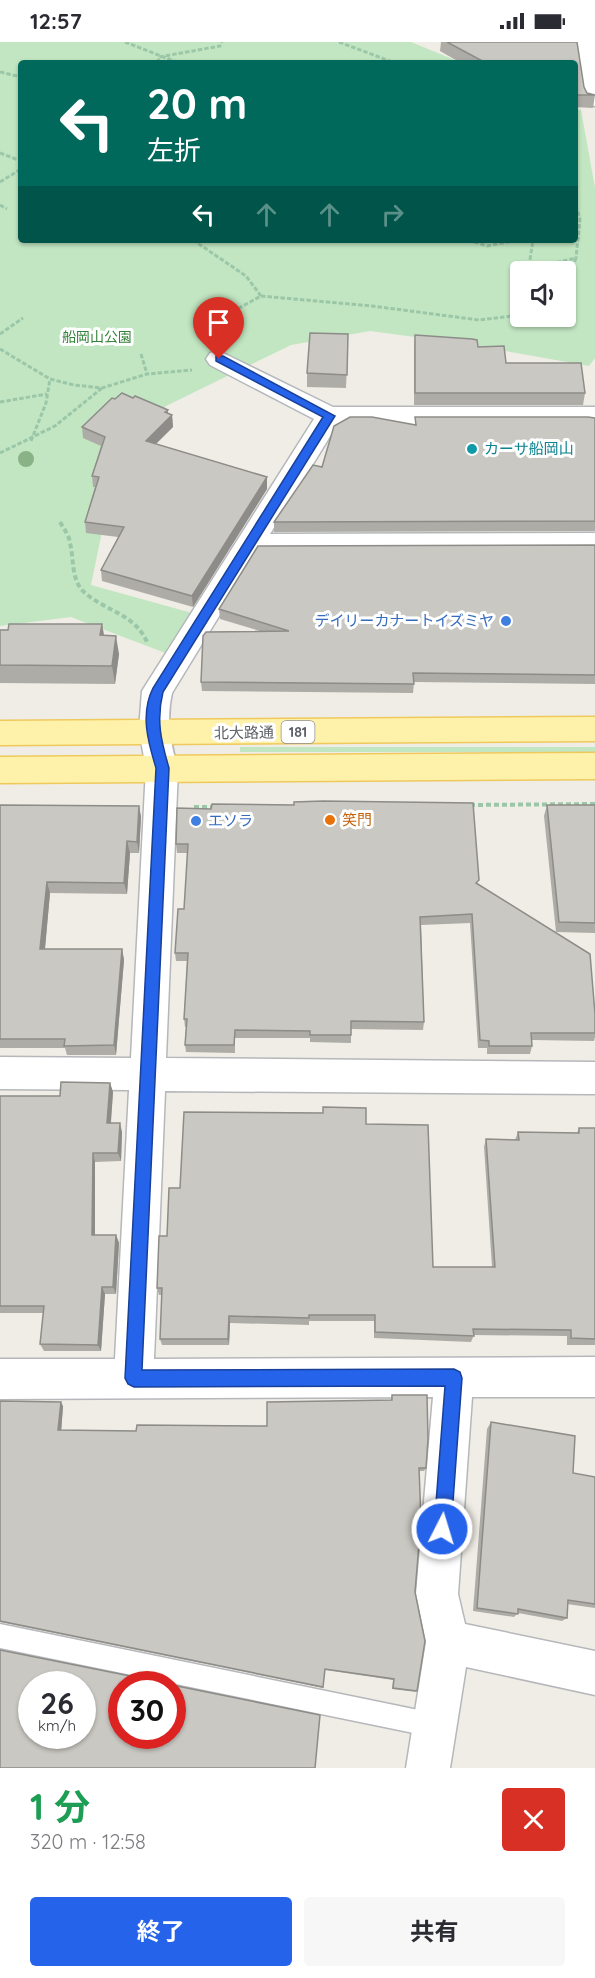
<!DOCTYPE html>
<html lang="ja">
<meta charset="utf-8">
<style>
:root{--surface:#fff;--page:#f7f7f7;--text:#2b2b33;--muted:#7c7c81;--accent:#2563eb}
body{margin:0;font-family:Quicksand,"Noto Sans JP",sans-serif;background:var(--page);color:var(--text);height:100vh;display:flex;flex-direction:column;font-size:22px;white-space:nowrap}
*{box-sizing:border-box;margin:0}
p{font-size:20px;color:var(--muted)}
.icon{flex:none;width:33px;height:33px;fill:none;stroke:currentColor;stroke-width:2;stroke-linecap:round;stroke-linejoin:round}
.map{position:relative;height:1726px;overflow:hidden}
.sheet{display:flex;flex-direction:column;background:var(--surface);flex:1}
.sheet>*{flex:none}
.guide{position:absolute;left:18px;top:18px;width:560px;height:183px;border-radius:6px;box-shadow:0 2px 4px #0004;background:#00695c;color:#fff;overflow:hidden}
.fabs{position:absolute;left:510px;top:219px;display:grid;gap:12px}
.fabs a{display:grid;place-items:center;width:66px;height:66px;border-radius:6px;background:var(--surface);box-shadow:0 2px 4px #0004;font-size:30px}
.speed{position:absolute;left:18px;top:1629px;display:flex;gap:12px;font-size:30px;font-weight:700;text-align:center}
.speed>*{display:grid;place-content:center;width:78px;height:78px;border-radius:50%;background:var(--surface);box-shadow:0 2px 4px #0004;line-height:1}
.speed small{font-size:15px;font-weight:400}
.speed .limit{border:9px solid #d22;background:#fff;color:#111}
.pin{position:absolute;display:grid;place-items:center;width:51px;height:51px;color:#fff;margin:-62px -26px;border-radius:50% 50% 50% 0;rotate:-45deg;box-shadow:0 0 6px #0007}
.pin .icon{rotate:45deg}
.me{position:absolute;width:66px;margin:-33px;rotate:5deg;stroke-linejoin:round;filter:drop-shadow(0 0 4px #0008)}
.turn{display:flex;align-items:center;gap:21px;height:126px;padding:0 30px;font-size:27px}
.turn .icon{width:78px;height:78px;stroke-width:2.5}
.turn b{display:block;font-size:42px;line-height:51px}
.lanes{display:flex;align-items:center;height:57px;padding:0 30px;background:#0003;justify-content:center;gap:30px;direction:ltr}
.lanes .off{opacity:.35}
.round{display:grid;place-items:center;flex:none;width:63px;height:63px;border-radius:6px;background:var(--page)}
.summary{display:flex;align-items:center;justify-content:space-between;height:102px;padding:0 30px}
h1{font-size:36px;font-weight:700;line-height:45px;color:#1e9e55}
.action{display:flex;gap:12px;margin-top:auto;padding:12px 30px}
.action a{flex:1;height:69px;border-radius:6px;background:var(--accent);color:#fff;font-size:24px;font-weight:700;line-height:69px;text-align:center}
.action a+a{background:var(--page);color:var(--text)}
.status{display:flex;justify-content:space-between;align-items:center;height:42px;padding:0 30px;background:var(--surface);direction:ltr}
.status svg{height:16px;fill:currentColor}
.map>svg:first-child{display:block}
.green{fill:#c2e6c2;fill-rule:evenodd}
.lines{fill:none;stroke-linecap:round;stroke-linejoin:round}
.lane-casing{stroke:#b5b7bb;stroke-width:3}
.street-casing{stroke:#b5b7bb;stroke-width:3}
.primary-casing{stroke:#f0c95d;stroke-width:3}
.path-far1{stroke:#9bc7a8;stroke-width:3;stroke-dasharray:4.5 2;stroke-linecap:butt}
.path{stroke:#9bc7a8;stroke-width:4;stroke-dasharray:5 3;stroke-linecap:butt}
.lane{fill:#fff;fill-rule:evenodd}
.street{fill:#fff;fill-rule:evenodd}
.primary{fill:#fef2aa;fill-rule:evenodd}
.tree{fill:#89b387}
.wall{fill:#aeaca7}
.shaded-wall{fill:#8d8c88}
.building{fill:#cac8c2;stroke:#8d8c88;stroke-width:1.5;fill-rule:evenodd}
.route{fill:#2563eb;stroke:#184099;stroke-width:1.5}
.culture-dot{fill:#0f9aa8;stroke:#fff;stroke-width:2}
.shop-dot{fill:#3f7fe0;stroke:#fff;stroke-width:2}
.food-dot{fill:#e8710a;stroke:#fff;stroke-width:2}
.labels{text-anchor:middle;stroke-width:6;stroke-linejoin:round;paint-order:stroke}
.far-park-label{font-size:14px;fill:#35833a;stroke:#fff}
.shield{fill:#fff;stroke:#8e9093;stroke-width:1.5}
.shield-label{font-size:14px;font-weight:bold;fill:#5d6065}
.culture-label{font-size:15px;fill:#0d838f;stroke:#fff;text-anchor:start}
.shop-label{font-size:15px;fill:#366cbe;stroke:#fff;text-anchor:end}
.street-label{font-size:15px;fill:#5d6065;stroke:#fff}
.food-label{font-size:15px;fill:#c56008;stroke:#fff;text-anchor:start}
</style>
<div class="status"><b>12:57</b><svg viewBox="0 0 49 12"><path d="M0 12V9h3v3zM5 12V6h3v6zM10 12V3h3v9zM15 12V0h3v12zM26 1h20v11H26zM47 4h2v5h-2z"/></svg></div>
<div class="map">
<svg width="595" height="1726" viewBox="0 0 595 1726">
<rect width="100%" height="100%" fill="#efede5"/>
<g class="green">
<path d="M0,0H411L462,21H21V198H574L575,68H581L595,146V316L589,324L467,302L370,289L291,303L166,364L112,441L91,543L192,571L168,612L71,575L0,584ZM520,230H566V274H520Z"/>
<rect x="240" y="705" width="355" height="5"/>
</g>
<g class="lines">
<defs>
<polygon id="lane" points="0,1582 433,1671 442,1674 445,1683 442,1692 433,1695 0,1606"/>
<g id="street">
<polygon points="575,0 595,0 595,64 587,62 584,57"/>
<path d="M219,309L333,365H595V383H337L270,492L595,491V511L257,512L172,651C166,677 170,701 178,726L166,1016L595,1020V1052L165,1049L154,1317L595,1315V1355H472L458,1552L465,1582L595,1609V1653L466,1625L450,1726H406L426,1600L416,1552L433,1355L0,1357V1317H115L129,1048L0,1047V1015L131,1016L146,726L139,688L142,649L314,377L210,323L206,317L210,311Z"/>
</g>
<g id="primary">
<polygon points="595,675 595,699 0,703 0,679"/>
<polygon points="595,711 595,737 0,741 0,715"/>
</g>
</defs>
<use href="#lane" class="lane-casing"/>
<use href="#street" class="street-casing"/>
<use href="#primary" class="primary-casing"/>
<g class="path-far1">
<polyline points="125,0 179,21"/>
<polyline points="339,0 395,21"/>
<polyline points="158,21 159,15 220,4 222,0"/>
<polyline points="0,30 21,35"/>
<polyline points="0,111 21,119"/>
<polyline points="0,140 21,127"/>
<polyline points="574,157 580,177 576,216"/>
<polyline points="0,163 7,167"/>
<polyline points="193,198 246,234 261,254 230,271 225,292"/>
<polyline points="468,198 487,204 518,198"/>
<polyline points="529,198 533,198 529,224 537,225 576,216 566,245"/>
<polyline points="261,254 372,264 479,278 520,273"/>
<polyline points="203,264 230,271"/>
<polyline points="0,292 23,276"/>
<polyline points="0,307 50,337 74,343 102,346 147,332 192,328"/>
<polyline points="141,312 147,332"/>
<polyline points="0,360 47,352"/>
<polyline points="31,399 46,361 50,337"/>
<polyline points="0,411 55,384 102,346"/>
</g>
<g class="path">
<path d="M60,480C64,487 69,493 70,501C74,517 71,538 84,550C106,570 135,571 148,602"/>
<polyline points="470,763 595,762"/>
<polyline points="194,765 216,765"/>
</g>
<use href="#lane" class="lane"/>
<use href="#street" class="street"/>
<use href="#primary" class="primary"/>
</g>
<circle class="tree" cx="26" cy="417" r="8"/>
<g class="wall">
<polygon points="441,0 577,0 584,45 587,51 595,53 593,66 574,65 574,21 461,21 440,9"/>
<polygon points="348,292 346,346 307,345 307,331"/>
<polygon points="415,293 478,305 506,321 585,351 583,363 414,363 414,305"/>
<polygon points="115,357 172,373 173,385 155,402 267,435 267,447 193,565 102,539 101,528 118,495 86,491 85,480 95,445 93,445 92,434 101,404 83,396 82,385"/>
<polygon points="415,375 595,376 595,489 274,490 274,480 322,425 415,383"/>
<polygon points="595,503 595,642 414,640 413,651 202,649 201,640 260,589 220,577 219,567"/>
<polygon points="102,582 104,593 119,612 115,642 0,641 0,588"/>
<polygon points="0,763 139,764 141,775 139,811 130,811 127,852 50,851 45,907 122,907 124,918 116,1013 67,1013 65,1006 0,1006"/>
<polygon points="547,763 595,763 595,891 556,890 544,774"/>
<polygon points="177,766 478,842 595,972 595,995 594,999 532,998 532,1004 530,1012 487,1012 487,1006 478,1006 470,881 421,883 424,980 423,988 351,987 351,1001 310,1000 310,996 235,996 235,1011 186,1010 185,1003 186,985 185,985 184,977 187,919 176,919 175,911 184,867 188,811 177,811 176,802"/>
<polygon points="110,1041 113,1050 111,1081 122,1090 121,1119 95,1120 95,1193 116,1193 119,1201 116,1252 105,1252 101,1309 44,1309 40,1302 43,1271 0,1271 0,1054 60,1054"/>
<polygon points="366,1082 433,1225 492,1225 484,1105 486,1097 515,1098 518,1090 577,1091 579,1086 595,1086 595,1303 567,1303 567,1294 474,1293 471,1300 374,1296 374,1279 309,1279 309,1283 230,1281 229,1303 162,1303 160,1297 162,1253 159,1253 157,1246 167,1194 180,1146"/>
<polygon points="392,1353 426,1426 424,1429 419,1429 415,1550 417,1649 416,1650 392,1647 393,1638 325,1628 323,1646 0,1580 0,1359 63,1364 61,1388 136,1389 267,1384 391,1358"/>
<polygon points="491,1380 573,1431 595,1435 595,1566 567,1562 567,1576 562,1579 518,1571 514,1575 473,1569 487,1387"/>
</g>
<g class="shaded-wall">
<polygon points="168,368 168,376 172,373 173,385 147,411 146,399"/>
<polygon points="267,435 267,447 193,565 192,554"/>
<polygon points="102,582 105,600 100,593"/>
<polygon points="116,594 119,612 115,642 112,624"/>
<polygon points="139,764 141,775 139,811 137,800"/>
<polygon points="127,799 130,811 127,852 124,841"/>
<polygon points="47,840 50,851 44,917 40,907"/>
<polygon points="122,907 124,918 116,1013 114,1003"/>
<polygon points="110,1041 113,1050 110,1090 107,1081"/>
<polygon points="120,1081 122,1090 121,1119 118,1111"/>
<polygon points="93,1111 95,1120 95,1200 92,1193"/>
<polygon points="116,1193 119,1201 116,1252 113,1245"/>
<polygon points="102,1245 105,1252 101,1309 98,1303"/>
<polygon points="229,1274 230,1281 229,1303 228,1297"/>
<polygon points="61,1360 63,1364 61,1392 58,1388"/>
</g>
<g class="building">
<polygon points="447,0 577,0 584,45 587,51 595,53 574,53 574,21 486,21"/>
<polygon points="310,291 348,292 347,333 307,331"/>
<polygon points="415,293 472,297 477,298 478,305 504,304 506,321 581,321 585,351 415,351"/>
<polygon points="122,351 133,356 135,354 168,368 165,370 172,373 146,399 267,435 192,554 101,528 124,485 85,480 99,435 92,434 105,395 82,385 112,356 115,357"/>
<polygon points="350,375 372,375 416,383 415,375 588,375 595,376 595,479 274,480 313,423 322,425 334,384"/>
<polygon points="595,503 595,633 413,631 414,642 201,640 203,594 206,590 289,589 219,567 258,504"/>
<polygon points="9,582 102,582 100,593 116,594 112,624 0,623 0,588 8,588"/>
<polygon points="323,759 473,761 479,838 476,841 590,912 595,972 595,991 531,991 532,1004 489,1004 489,999 480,998 472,872 420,875 424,980 351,979 351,993 310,993 310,989 235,988 234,1003 185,1003 187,977 184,977 188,911 175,911 178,867 184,867 188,802 176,802 177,766 211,767 212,762 294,763 294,760"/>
<polygon points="0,763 139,764 137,800 127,799 124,841 47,840 40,907 122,907 114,1003 64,1004 65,997 0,997"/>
<polygon points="547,763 595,763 595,881 559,880"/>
<polygon points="61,1040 110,1041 107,1081 120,1081 118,1111 93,1111 92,1193 116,1193 113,1245 102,1245 98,1303 40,1302 44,1264 0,1264 0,1054 60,1054"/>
<polygon points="323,1065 366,1066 366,1082 428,1083 433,1225 495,1225 486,1097 519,1098 518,1090 579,1091 579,1086 595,1086 595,1297 571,1296 571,1288 473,1287 474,1294 375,1290 375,1273 309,1273 309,1276 229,1274 228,1297 160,1297 162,1246 157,1246 159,1194 167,1194 169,1146 180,1146 184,1070 323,1071"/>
<polygon points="392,1353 427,1353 428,1397 426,1426 419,1426 421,1478 415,1550 425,1599 417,1649 393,1646 394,1637 325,1627 323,1645 0,1579 0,1359 61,1360 58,1388 136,1389 137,1383 267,1384 267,1360 392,1358"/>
<polygon points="491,1380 575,1394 573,1431 595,1435 595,1562 568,1558 567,1576 518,1567 518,1572 477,1566"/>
<path d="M0,1608L170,1642H122V1694H172V1643L320,1673L315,1726H0ZM32,1642H82V1694H32Z"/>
</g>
<path class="route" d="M216,314H223L335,374L163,650C156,678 161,699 169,726L142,1328L454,1327L460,1330L462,1336L451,1487L448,1493L442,1496L436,1493L434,1487L445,1344L134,1345L128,1342L125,1336L156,726C148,700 140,672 153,646L323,375L216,319Z"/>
<circle class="culture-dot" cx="472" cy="407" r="6"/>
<g class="shop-dot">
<circle cx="506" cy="579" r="6"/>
<circle cx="196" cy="779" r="6"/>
</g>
<circle class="food-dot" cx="330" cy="778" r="6"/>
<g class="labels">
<g class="far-park-label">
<text x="97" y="300">船岡山公園</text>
</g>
<rect class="shield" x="281.5" y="679" width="33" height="22" rx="4.5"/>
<g class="shield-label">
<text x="298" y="695">181</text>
</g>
<g class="culture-label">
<text x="484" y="412">カーサ船岡山</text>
</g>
<g class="shop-label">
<text x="494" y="584">デイリーカナートイズミヤ</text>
<text x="208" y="784" text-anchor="start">エソラ</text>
</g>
<g class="street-label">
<text transform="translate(244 691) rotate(-1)" y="5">北大路通</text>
</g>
<g class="food-label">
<text x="342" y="783">笑門</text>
</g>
</g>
</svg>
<div class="fabs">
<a><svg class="icon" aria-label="sound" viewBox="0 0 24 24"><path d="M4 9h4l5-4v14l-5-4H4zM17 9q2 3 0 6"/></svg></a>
</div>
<div class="speed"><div>26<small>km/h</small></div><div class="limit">30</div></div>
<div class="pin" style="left:219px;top:317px;background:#d93025"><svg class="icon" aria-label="arrive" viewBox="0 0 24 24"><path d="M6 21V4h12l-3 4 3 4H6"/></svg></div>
<svg class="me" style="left:442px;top:1487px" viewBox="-20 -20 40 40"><circle r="17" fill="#2563eb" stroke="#fff" stroke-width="3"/><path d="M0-11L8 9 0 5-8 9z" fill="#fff"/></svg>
<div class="guide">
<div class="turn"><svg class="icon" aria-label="left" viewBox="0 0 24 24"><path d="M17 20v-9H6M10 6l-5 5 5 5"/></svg><div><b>20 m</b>左折</div></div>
<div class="lanes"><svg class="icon" aria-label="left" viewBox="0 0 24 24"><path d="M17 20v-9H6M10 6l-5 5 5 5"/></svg><svg class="icon off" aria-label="ahead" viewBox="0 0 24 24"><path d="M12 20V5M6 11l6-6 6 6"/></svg><svg class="icon off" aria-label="ahead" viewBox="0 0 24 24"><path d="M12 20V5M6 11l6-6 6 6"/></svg><svg class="icon off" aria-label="right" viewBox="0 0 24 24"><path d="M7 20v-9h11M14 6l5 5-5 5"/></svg></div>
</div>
</div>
<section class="sheet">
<div class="summary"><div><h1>1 分</h1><p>320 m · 12:58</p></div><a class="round" style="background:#d93025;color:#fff"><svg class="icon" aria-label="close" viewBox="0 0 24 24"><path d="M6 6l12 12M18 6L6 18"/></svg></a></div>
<div class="action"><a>終了</a><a>共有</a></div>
</section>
